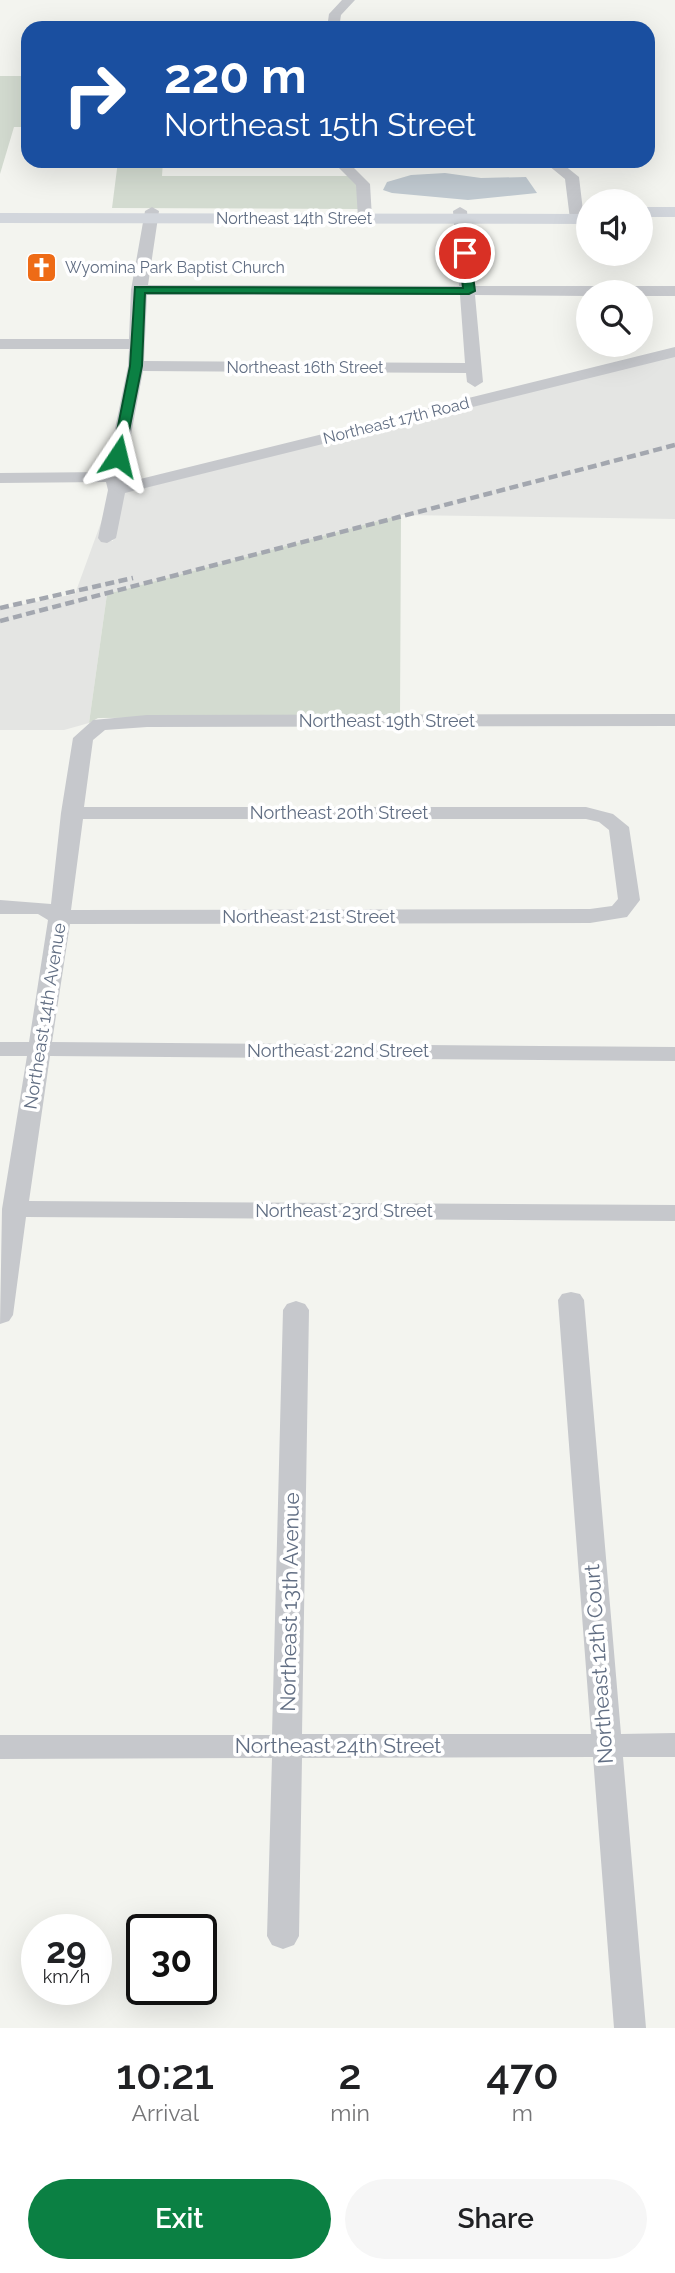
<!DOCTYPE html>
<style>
:root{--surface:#fff;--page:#f6f6f6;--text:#202124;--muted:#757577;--accent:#0b8043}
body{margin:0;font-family:Raleway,sans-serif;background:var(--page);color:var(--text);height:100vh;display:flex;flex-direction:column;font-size:26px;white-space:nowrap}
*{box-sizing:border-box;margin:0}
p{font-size:23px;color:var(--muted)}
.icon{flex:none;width:38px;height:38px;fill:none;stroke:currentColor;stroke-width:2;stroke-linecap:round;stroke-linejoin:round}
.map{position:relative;height:2028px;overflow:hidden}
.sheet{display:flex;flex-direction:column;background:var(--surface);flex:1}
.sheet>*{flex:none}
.hud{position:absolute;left:21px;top:21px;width:634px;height:147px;border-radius:21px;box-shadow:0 7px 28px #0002;background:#1a4fa0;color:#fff;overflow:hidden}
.fabs{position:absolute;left:576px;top:189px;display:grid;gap:14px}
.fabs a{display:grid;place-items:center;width:77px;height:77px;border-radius:50%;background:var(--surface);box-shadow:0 7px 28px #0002;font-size:35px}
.speed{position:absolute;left:21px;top:1914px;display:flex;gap:14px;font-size:35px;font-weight:700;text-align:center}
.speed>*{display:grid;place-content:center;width:91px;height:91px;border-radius:50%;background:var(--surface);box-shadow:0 7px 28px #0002;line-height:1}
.speed small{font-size:18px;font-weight:400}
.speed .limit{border:4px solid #111;border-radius:10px;background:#fff;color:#111}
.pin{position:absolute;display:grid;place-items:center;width:60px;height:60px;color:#fff;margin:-30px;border:4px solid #fff;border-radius:50%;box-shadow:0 2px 7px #0007}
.me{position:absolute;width:77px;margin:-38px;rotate:10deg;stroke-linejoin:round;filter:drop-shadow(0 0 5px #0008)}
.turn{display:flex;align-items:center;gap:24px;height:147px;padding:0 28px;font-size:32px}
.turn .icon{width:91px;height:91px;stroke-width:2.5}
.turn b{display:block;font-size:49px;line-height:60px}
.eta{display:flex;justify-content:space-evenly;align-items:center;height:119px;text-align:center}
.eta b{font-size:42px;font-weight:600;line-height:49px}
.cta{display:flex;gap:14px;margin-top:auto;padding:14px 28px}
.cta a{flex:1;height:80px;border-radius:42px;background:var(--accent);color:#fff;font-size:28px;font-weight:600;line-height:80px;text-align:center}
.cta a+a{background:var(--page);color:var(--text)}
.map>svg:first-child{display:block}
.built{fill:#e4e5e3}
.green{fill:#d3dbd0}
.water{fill:#c0c9d0}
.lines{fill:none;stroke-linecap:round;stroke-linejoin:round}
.minor{fill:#c6c8cc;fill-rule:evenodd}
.major{fill:#d2d6dc;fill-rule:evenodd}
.rail{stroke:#a3a7af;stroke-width:4.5;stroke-dasharray:9 4.5;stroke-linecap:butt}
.route{fill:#0b8043;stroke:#07532c;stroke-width:2}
.labels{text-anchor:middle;stroke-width:7;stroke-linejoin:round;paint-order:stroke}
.far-street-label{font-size:16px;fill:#616e83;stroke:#fff}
.far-poi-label{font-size:16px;fill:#616e83;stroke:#fff;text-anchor:start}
.street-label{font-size:18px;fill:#616e83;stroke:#fff}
.near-street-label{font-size:21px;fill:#616e83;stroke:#fff}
</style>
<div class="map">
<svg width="675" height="2028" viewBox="0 0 675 2028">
<rect width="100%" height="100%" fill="#f3f4ef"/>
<polygon class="built" points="675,355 675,519 401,515 107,594 89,723 64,730 0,730 0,609 75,594 107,506 100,541 113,541 123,493"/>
<g class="green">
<polygon points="0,76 28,76 28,127 14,127 0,174"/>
<polygon points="118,161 163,161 162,176 351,176 358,187 359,209 112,208"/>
<polygon points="401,515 400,716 98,718 89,723 107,594"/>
</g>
<polygon class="water" points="445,173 481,178 526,177 537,193 468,200 392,193 383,190 387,182 411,175"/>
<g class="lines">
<g class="minor">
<polygon points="342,0 355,0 341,15 339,28 327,28 329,14"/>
<polygon points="332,161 347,161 370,184 372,218 370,221 360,221 358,218 356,185"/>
<polygon points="543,161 559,161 579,177 584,219 582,222 577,223 570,219 565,179"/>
<path d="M152,207L159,211L148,285L459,286L453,211L460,207L467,211L474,286H675V296H640V292H588V296L475,295L483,382L475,387L467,382L466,373L143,371L123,477L124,483L675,347V357L125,493L116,538L107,543L101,542L98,538L108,490L106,482L0,483V473L106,472L128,366L129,349H0V339H129L131,290L145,211ZM147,295H460L465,363L144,361Z"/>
<path d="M675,714V726L147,727L105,730L93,740L84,807H586L613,814L629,827L640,900L627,917L590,923L70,924L52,1042L675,1047V1061L50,1056L29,1201L675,1205V1221L26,1217L13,1315L9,1321L0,1324L2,1209L27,1056H0V1042H29L48,920L38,914H0V900L51,904L61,813L73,738L93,720L147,715ZM83,819H586L599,822L609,830L618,899L612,906L590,909L71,910Z"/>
<polygon points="571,1292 580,1294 584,1300 621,1734 675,1733 675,1757 623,1757 646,2028 614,2028 593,1757 302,1758 299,1936 294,1945 283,1949 272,1945 267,1936 272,1758 0,1759 0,1735 272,1735 283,1310 287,1304 296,1301 305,1304 309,1310 302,1734 591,1734 558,1300 562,1294"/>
</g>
<g class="major">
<rect x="640" y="207" width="35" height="10"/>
<polygon points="0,213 588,214 588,224 0,223"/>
</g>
<g class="rail">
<polyline points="0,608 133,578"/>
<polyline points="0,621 675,445"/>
</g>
</g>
<polygon class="route" points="465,250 470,253 475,291 469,294 145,293 142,366 124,456 118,460 112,456 130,366 135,287 463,288 459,253"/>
<defs>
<symbol id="church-square" viewBox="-11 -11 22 22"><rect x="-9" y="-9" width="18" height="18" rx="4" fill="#ee6b16" stroke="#fff"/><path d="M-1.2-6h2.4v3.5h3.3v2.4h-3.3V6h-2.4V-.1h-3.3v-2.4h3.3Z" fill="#fff"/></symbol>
</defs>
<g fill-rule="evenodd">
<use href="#church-square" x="24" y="250" width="35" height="35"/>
</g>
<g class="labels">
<g class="far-street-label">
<text x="294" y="224">Northeast 14th Street</text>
<text x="305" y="373">Northeast 16th Street</text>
<text transform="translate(396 420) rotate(-14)" y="6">Northeast 17th Road</text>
</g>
<g class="far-poi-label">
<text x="65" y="273">Wyomina Park Baptist Church</text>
</g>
<g class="street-label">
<text x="387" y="727">Northeast 19th Street</text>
<text x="339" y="819">Northeast 20th Street</text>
<text x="309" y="923">Northeast 21st Street</text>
<text transform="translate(45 1016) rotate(-81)" y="6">Northeast 14th Avenue</text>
<text x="338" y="1057">Northeast 22nd Street</text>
<text x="344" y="1217">Northeast 23rd Street</text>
</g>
<g class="near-street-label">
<text transform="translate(290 1602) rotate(-89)" y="7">Northeast 13th Avenue</text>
<text transform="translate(599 1664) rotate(-94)" y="7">Northeast 12th Court</text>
<text x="338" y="1753">Northeast 24th Street</text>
</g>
</g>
</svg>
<div class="fabs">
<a><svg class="icon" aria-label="sound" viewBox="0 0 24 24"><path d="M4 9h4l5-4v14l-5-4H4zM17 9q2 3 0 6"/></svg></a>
<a><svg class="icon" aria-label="search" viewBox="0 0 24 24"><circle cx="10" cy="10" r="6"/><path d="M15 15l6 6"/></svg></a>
</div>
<div class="speed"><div>29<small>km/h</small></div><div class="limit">30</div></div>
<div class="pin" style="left:465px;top:253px;background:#d93025"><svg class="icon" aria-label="arrive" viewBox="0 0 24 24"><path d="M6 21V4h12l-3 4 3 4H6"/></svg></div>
<svg class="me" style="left:118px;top:456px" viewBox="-20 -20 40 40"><path d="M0-17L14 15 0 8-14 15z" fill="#0b8043" stroke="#fff" stroke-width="4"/></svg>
<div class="hud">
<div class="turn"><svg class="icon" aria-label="right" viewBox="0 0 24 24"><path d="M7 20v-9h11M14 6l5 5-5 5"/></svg><div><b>220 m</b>Northeast 15th Street</div></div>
</div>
</div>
<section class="sheet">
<div class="eta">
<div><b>10:21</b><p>Arrival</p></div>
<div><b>2</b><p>min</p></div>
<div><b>470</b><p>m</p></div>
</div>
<div class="cta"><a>Exit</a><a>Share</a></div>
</section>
